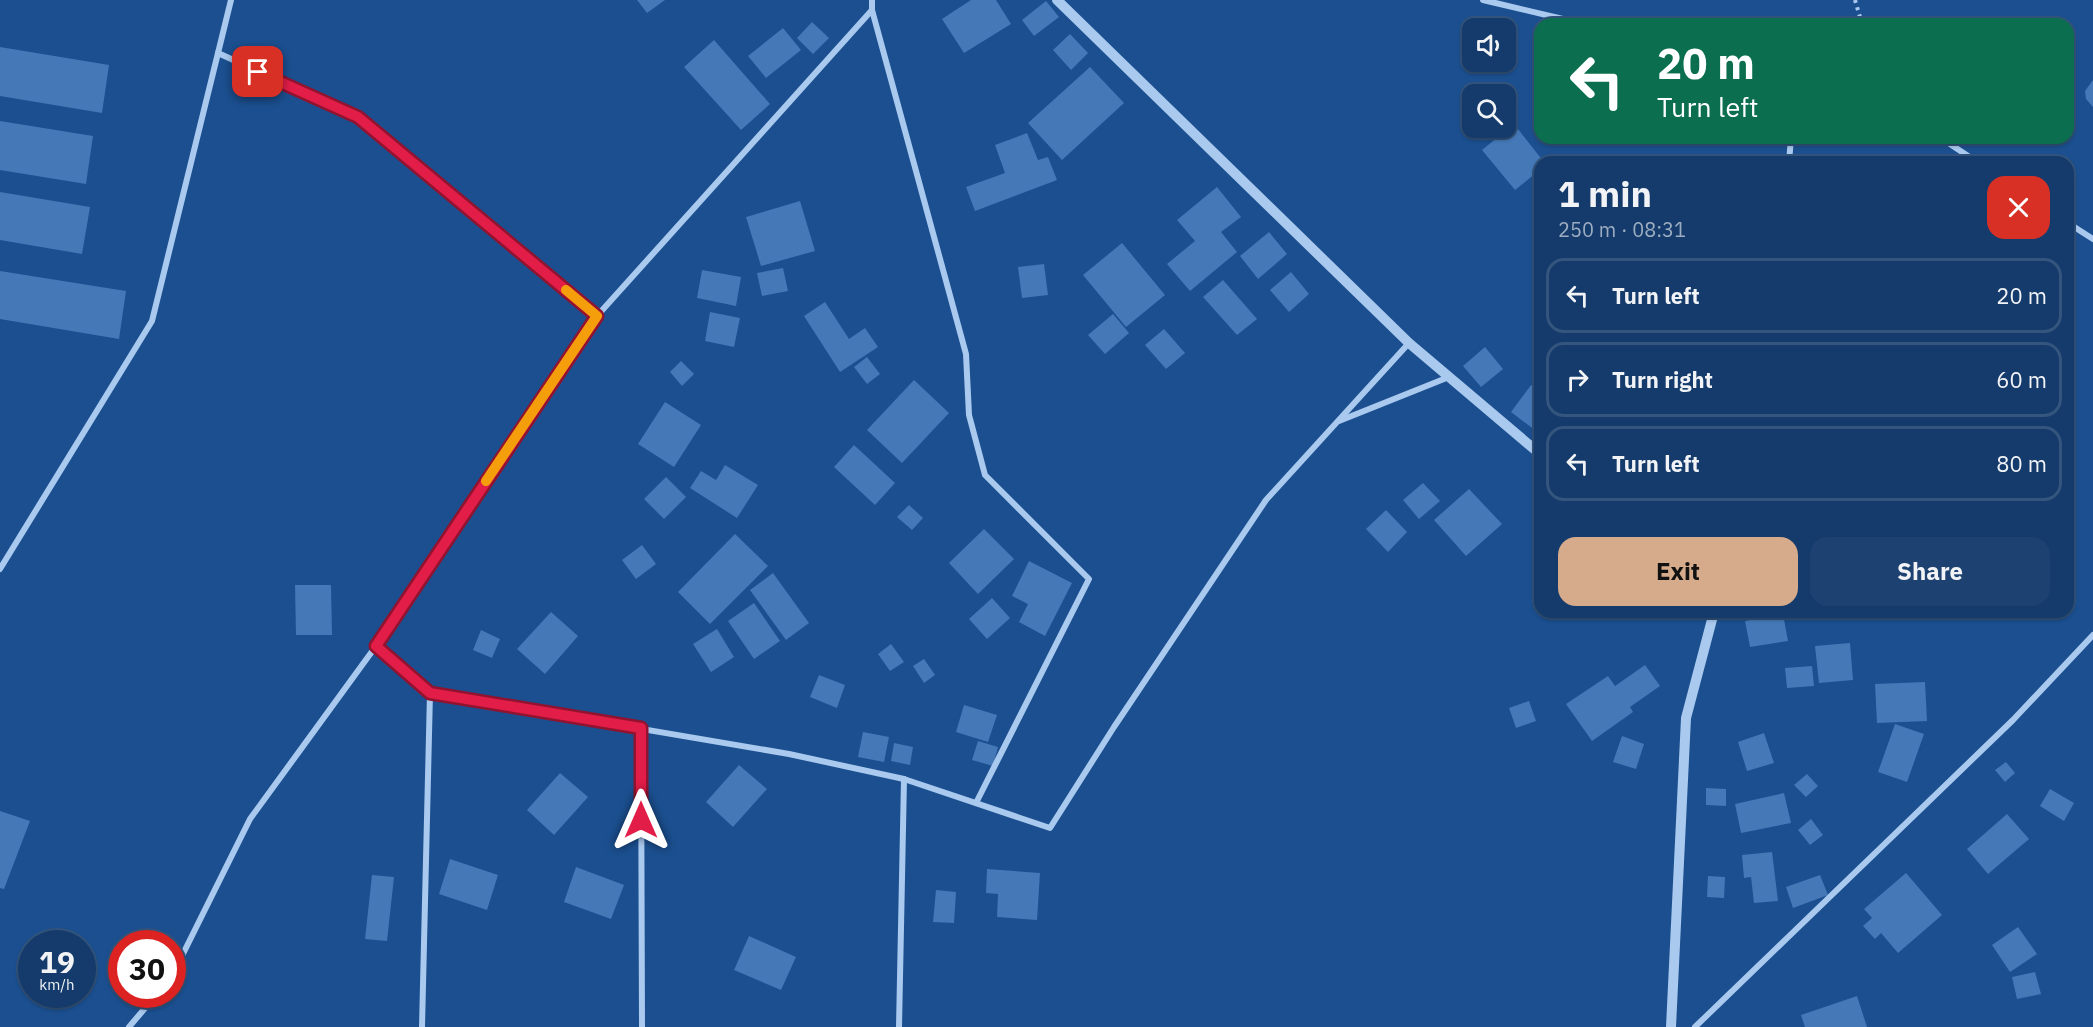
<!DOCTYPE html>
<meta charset="utf-8">
<style>
:root{--surface:#143b6b;--page:#1d4271;--text:#f1f3f6;--muted:#9dadc1;--line:#33557e;--accent:#d6ab8b}
body{margin:0;font-family:"IBM Plex Sans",sans-serif;background:var(--page);color:var(--text);height:100vh;display:flex;flex-direction:column;font-size:22px;white-space:nowrap}
*{box-sizing:border-box;margin:0}
p{font-size:20px;color:var(--muted)}
.icon{flex:none;width:33px;height:33px;fill:none;stroke:currentColor;stroke-width:2;stroke-linecap:round;stroke-linejoin:round}
.map{position:relative;flex:1;overflow:hidden}
.side{position:absolute;left:1534px;top:156px;width:540px;height:462px;display:flex;flex-direction:column;background:var(--surface);border-radius:18px;box-shadow:0 2px 4px #0004,0 0 0 2px var(--line)}
.side>*{flex:none}
.guide{position:absolute;left:1534px;top:18px;width:540px;height:126px;border-radius:18px;box-shadow:0 2px 4px #0004,0 0 0 2px var(--line);background:#0b6e4f;color:#fff;overflow:hidden}
.fabs{position:absolute;left:1462px;top:18px;display:grid;gap:12px}
.fabs a{display:grid;place-items:center;width:54px;height:54px;border-radius:12px;background:var(--surface);box-shadow:0 2px 4px #0004,0 0 0 2px var(--line);font-size:30px}
.speed{position:absolute;left:18px;top:930px;display:flex;gap:12px;font-size:30px;font-weight:700;text-align:center}
.speed>*{display:grid;place-content:center;width:78px;height:78px;border-radius:50%;background:var(--surface);box-shadow:0 2px 4px #0004,0 0 0 2px var(--line);line-height:1}
.speed small{font-size:15px;font-weight:400}
.speed .limit{border:9px solid #d22;background:#fff;color:#111}
.pin{position:absolute;display:grid;place-items:center;width:51px;height:51px;color:#fff;margin:-26px;border-radius:12px;box-shadow:0 3px 9px #0006}
.me{position:absolute;width:66px;margin:-33px;rotate:0deg;stroke-linejoin:round;filter:drop-shadow(0 0 4px #0008)}
.turn{display:flex;align-items:center;gap:21px;height:126px;padding:0 24px;font-size:27px}
.turn .icon{width:78px;height:78px;stroke-width:2.5}
.turn b{display:block;font-size:42px;line-height:51px}
.round{display:grid;place-items:center;flex:none;width:63px;height:63px;border-radius:18px;background:var(--page)}
.summary{display:flex;align-items:center;justify-content:space-between;height:102px;padding:0 24px}
h1{font-size:36px;font-weight:800;line-height:45px}
.button{display:flex;gap:12px;margin-top:auto;padding:12px 24px}
.button a{flex:1;height:69px;border-radius:18px;background:var(--accent);color:#111;font-size:24px;font-weight:800;line-height:69px;text-align:center}
.button a+a{background:var(--page);color:var(--text)}
ul{padding:0;list-style:none}
li{display:flex;align-items:center;gap:18px;height:75px;margin:0 12px 9px;padding:0 12px;border:3px solid var(--line);border-radius:18px}
li div{flex:1}
li b{display:block;font-size:22px}
li em{font-style:normal}
.map>svg:first-child{display:block}
.building{fill:#4478b7}
.lines{fill:none;stroke-linecap:round;stroke-linejoin:round}
.path{stroke:#a9c9ee;stroke-width:4;stroke-dasharray:3 4.5;stroke-linecap:butt}
.minor{stroke:#a9c9ee;stroke-width:6}
.tertiary{stroke:#a9c9ee;stroke-width:10}
.route-casing{stroke:#92132f;stroke-width:15}
.route{stroke:#e11d48;stroke-width:10}
.slow{stroke:#f59e0b;stroke-width:10}
</style>
<div class="map">
<svg width="2093" height="1027" viewBox="0 0 2093 1027">
<rect width="100%" height="100%" fill="#1b4f8f"/>
<g class="building">
<polygon points="637,0 665,0 647,13"/>
<polygon points="971,0 996,0 1011,24 964,53 942,19"/>
<polygon points="1046,1 1059,17 1034,36 1022,20"/>
<polygon points="812,22 829,38 813,54 797,38"/>
<polygon points="783,28 801,50 766,78 748,56"/>
<polygon points="1070,34 1088,53 1071,70 1053,50"/>
<polygon points="714,40 770,104 741,130 684,67"/>
<polygon points="0,47 109,65 102,113 0,96"/>
<polygon points="1090,67 1124,103 1062,160 1028,123"/>
<polygon points="2093,80 2093,107 2086,99 2085,91"/>
<polygon points="0,121 93,136 86,184 0,170"/>
<polygon points="1514,124 1544,162 1540,162 1540,170 1515,190 1482,150"/>
<polygon points="1027,133 1038,160 1048,157 1057,180 975,211 966,187 1005,173 995,145"/>
<polygon points="1217,187 1241,217 1221,232 1237,252 1190,291 1167,264 1195,241 1177,220"/>
<polygon points="0,192 90,207 82,254 0,240"/>
<polygon points="800,201 815,251 761,266 746,217"/>
<polygon points="1269,232 1287,254 1258,279 1240,256"/>
<polygon points="1122,243 1165,295 1126,327 1083,275"/>
<polygon points="1044,264 1048,295 1022,298 1018,267"/>
<polygon points="783,268 788,291 762,296 757,273"/>
<polygon points="702,270 741,277 736,306 697,298"/>
<polygon points="0,271 126,291 119,339 0,319"/>
<polygon points="1291,272 1309,294 1289,312 1270,290"/>
<polygon points="1223,280 1257,319 1237,335 1203,297"/>
<polygon points="825,302 849,339 865,328 878,347 840,372 804,316"/>
<polygon points="710,312 740,318 734,347 705,341"/>
<polygon points="1113,314 1129,333 1105,354 1088,335"/>
<polygon points="1164,329 1185,353 1166,369 1145,345"/>
<polygon points="1485,347 1503,369 1481,387 1463,366"/>
<polygon points="867,357 880,374 867,384 854,367"/>
<polygon points="681,361 694,374 682,386 670,372"/>
<polygon points="914,380 949,413 902,463 867,430"/>
<polygon points="1531,385 1540,392 1540,434 1511,412"/>
<polygon points="665,402 701,425 674,467 638,444"/>
<polygon points="854,445 895,483 875,505 834,467"/>
<polygon points="725,465 758,485 737,518 690,488 701,471 716,480"/>
<polygon points="666,477 686,497 664,519 644,499"/>
<polygon points="1423,483 1440,501 1419,519 1403,500"/>
<polygon points="1469,489 1502,524 1466,556 1434,520"/>
<polygon points="909,505 923,518 912,530 897,517"/>
<polygon points="1386,510 1407,532 1388,552 1366,529"/>
<polygon points="984,529 1014,559 978,594 949,563"/>
<polygon points="735,534 768,566 710,624 678,592"/>
<polygon points="642,545 656,564 636,579 622,560"/>
<polygon points="1029,561 1072,583 1045,636 1019,622 1028,604 1012,596"/>
<polygon points="773,573 809,623 786,640 750,590"/>
<polygon points="295,585 331,585 332,635 296,635"/>
<polygon points="992,598 1010,618 987,639 969,619"/>
<polygon points="754,603 780,641 754,659 728,621"/>
<polygon points="551,612 578,636 545,674 517,649"/>
<polygon points="1783,614 1788,641 1750,647 1745,621"/>
<polygon points="717,629 734,657 711,672 693,644"/>
<polygon points="481,630 500,639 492,658 473,650"/>
<polygon points="1850,643 1853,680 1819,683 1815,646"/>
<polygon points="891,644 904,662 890,671 878,654"/>
<polygon points="924,659 935,675 924,683 913,666"/>
<polygon points="1645,665 1660,686 1630,707 1633,712 1592,741 1566,704 1608,676 1615,686"/>
<polygon points="1812,666 1814,686 1787,688 1785,668"/>
<polygon points="819,675 845,685 837,708 810,697"/>
<polygon points="1925,682 1927,721 1877,723 1875,684"/>
<polygon points="1529,701 1536,721 1516,728 1509,708"/>
<polygon points="964,705 997,715 988,742 956,732"/>
<polygon points="1895,724 1924,734 1907,782 1878,772"/>
<polygon points="863,732 889,737 884,762 858,757"/>
<polygon points="1764,733 1774,763 1747,771 1738,742"/>
<polygon points="1622,736 1644,744 1636,769 1613,762"/>
<polygon points="978,741 998,747 993,766 972,760"/>
<polygon points="894,743 913,747 910,765 891,761"/>
<polygon points="2006,762 2015,773 2005,782 1995,770"/>
<polygon points="739,765 767,789 733,827 706,802"/>
<polygon points="560,773 588,797 554,835 527,810"/>
<polygon points="1807,774 1818,786 1806,797 1794,785"/>
<polygon points="1706,788 1726,789 1726,806 1706,805"/>
<polygon points="2050,789 2074,803 2064,821 2040,806"/>
<polygon points="1784,793 1791,823 1741,833 1735,804"/>
<polygon points="0,811 30,821 4,889 0,888"/>
<polygon points="2007,814 2029,839 1988,874 1967,849"/>
<polygon points="1811,819 1823,835 1810,845 1798,830"/>
<polygon points="1772,852 1778,901 1754,903 1751,877 1744,878 1742,855"/>
<polygon points="450,859 498,875 487,910 439,894"/>
<polygon points="576,867 624,885 611,919 564,902"/>
<polygon points="987,869 1040,873 1037,920 997,917 998,894 986,893"/>
<polygon points="1906,873 1942,915 1898,953 1881,933 1875,939 1863,926 1872,918 1864,909"/>
<polygon points="372,875 394,877 387,941 365,939"/>
<polygon points="1820,875 1828,895 1793,908 1786,887"/>
<polygon points="1708,876 1725,877 1724,898 1707,897"/>
<polygon points="936,890 956,892 954,923 933,922"/>
<polygon points="2018,927 2037,954 2010,972 1992,945"/>
<polygon points="749,936 796,957 781,990 734,970"/>
<polygon points="2035,972 2041,994 2017,999 2012,977"/>
<polygon points="1857,996 1867,1027 1805,1027 1801,1015"/>
</g>
<g class="lines">
<polyline class="path" points="1855,0 1862,24"/>
<g class="minor">
<polyline points="231,0 218,53 358,117 597,316"/>
<polyline points="1483,0 1584,24"/>
<polyline points="872,10 966,354 969,415 985,475 1089,579 976,803"/>
<polyline points="1941,138 1977,162"/>
<polyline points="1789,162 1791,138"/>
<polyline points="2068,223 2093,239"/>
<polyline points="1339,421 1449,377"/>
<polyline points="0,569 152,321 218,53"/>
<polyline points="376,646 430,693 789,754 904,779 1050,828 1114,727 1266,500 1409,343"/>
<polyline points="641,728 642,1027"/>
<polyline points="172,976 250,819 376,646 597,316 872,10 872,0"/>
<polyline points="129,1027 157,994"/>
<polyline points="422,1027 430,693"/>
<polyline points="899,1027 904,779"/>
<polyline points="1695,1027 2013,720 2093,635"/>
</g>
<g class="tertiary">
<polyline points="1057,0 1409,343 1540,454"/>
<polyline points="1671,1027 1686,718 1714,612"/>
</g>
</g>
<g class="lines">
<defs>
<polyline id="route" points="258,72 358,117 597,316 376,646 430,693 641,728 641,820"/>
</defs>
<use href="#route" class="route-casing"/>
<use href="#route" class="route"/>
<polyline class="slow" points="486,481 597,316 566,290"/>
</g>
</svg>
<div class="fabs">
<a><svg class="icon" aria-label="sound" viewBox="0 0 24 24"><path d="M4 9h4l5-4v14l-5-4H4zM17 9q2 3 0 6"/></svg></a>
<a><svg class="icon" aria-label="search" viewBox="0 0 24 24"><circle cx="10" cy="10" r="6"/><path d="M15 15l6 6"/></svg></a>
</div>
<div class="speed"><div>19<small>km/h</small></div><div class="limit">30</div></div>
<div class="pin" style="left:258px;top:72px;background:#d93025"><svg class="icon" aria-label="arrive" viewBox="0 0 24 24"><path d="M6 21V4h12l-3 4 3 4H6"/></svg></div>
<svg class="me" style="left:641px;top:820px" viewBox="-20 -20 40 40"><path d="M0-17L14 15 0 8-14 15z" fill="#e11d48" stroke="#fff" stroke-width="4"/></svg>
<div class="guide">
<div class="turn"><svg class="icon" aria-label="left" viewBox="0 0 24 24"><path d="M17 20v-9H6M10 6l-5 5 5 5"/></svg><div><b>20 m</b>Turn left</div></div>
</div>
<section class="side">
<div class="summary"><div><h1>1 min</h1><p>250 m · 08:31</p></div><a class="round" style="background:#d93025;color:#fff"><svg class="icon" aria-label="close" viewBox="0 0 24 24"><path d="M6 6l12 12M18 6L6 18"/></svg></a></div>
<ul>
<li><svg class="icon" aria-label="left" viewBox="0 0 24 24"><path d="M17 20v-9H6M10 6l-5 5 5 5"/></svg><div><b>Turn left</b></div><em>20 m</em></li>
<li><svg class="icon" aria-label="right" viewBox="0 0 24 24"><path d="M7 20v-9h11M14 6l5 5-5 5"/></svg><div><b>Turn right</b></div><em>60 m</em></li>
<li><svg class="icon" aria-label="left" viewBox="0 0 24 24"><path d="M17 20v-9H6M10 6l-5 5 5 5"/></svg><div><b>Turn left</b></div><em>80 m</em></li>
</ul>
<div class="button"><a>Exit</a><a>Share</a></div>
</section>
</div>
